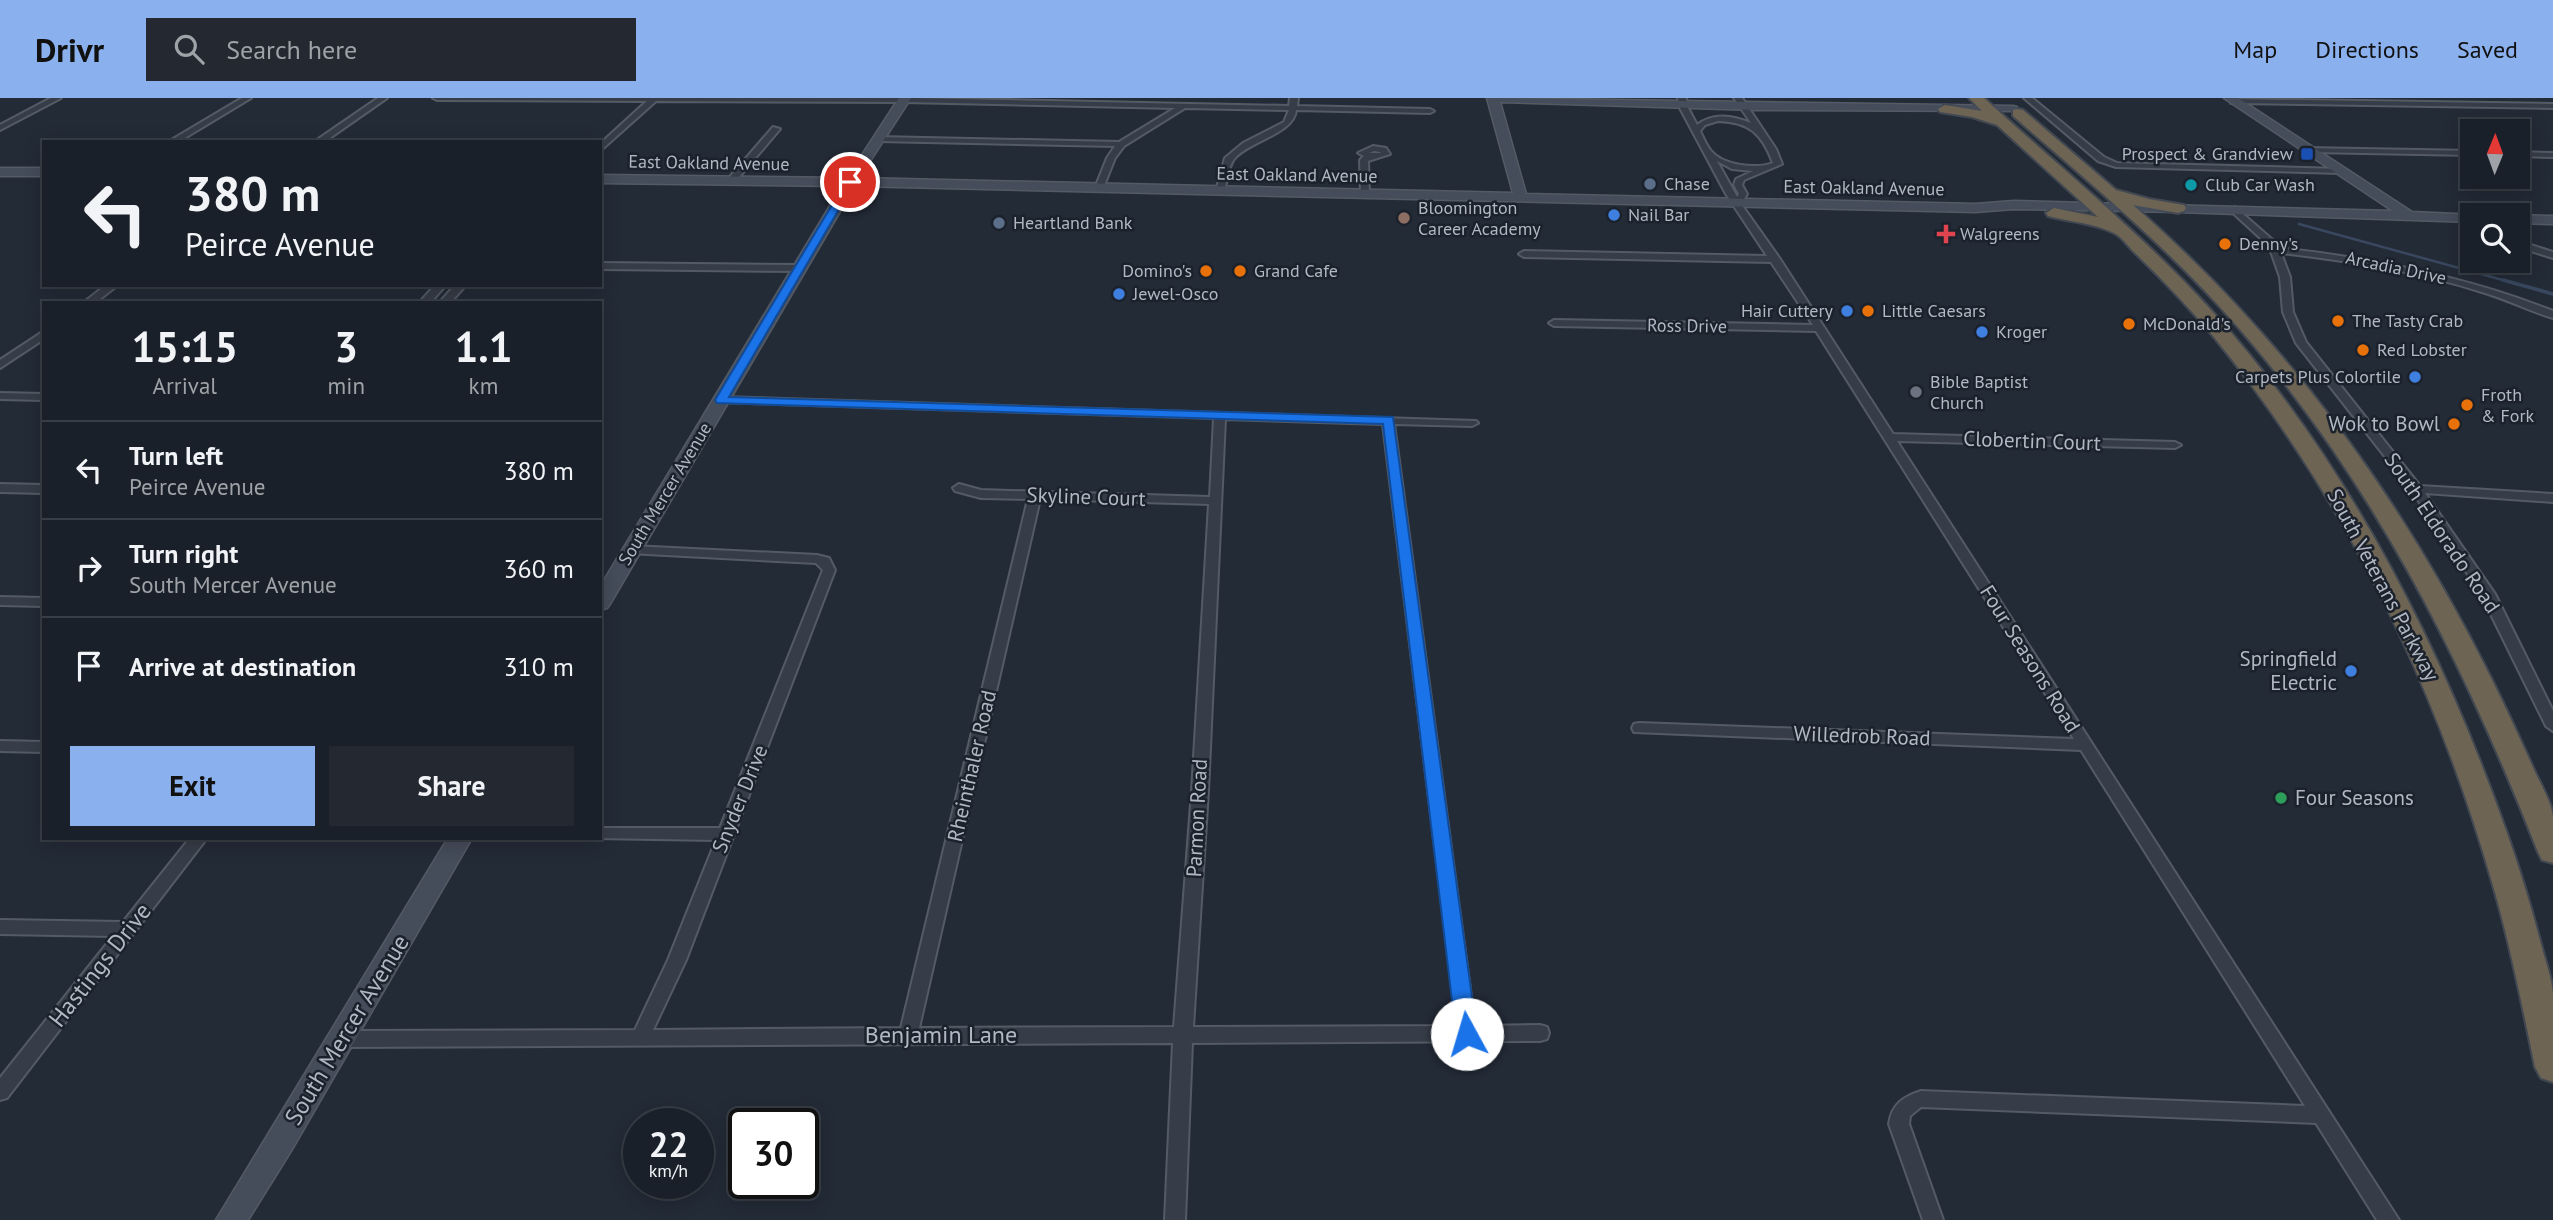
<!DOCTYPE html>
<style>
:root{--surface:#1a2029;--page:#232831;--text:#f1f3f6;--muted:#9fa3a8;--line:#383e46;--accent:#8bb0ee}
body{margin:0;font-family:"PT Sans",sans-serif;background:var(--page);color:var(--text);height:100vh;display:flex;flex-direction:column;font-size:26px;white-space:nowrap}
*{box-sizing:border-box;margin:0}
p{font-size:23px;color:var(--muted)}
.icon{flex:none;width:38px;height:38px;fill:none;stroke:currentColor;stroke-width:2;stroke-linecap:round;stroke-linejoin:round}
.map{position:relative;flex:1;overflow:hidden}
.panel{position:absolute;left:42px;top:203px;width:560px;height:539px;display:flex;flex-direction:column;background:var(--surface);border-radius:0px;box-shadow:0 4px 18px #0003,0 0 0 2px var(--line)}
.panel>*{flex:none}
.hud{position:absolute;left:42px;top:42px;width:560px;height:147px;border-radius:0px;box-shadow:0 4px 18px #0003,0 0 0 2px var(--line);background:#1a2029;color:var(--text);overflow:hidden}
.needle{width:46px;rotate:1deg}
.controls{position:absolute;left:2460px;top:21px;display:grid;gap:14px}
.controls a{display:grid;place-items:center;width:70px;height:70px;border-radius:0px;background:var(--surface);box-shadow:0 4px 18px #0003,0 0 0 2px var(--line);font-size:35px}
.speed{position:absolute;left:623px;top:1010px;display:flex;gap:14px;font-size:35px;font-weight:700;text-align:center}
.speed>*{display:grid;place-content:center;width:91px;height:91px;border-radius:50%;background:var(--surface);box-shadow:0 4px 18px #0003,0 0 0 2px var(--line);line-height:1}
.speed small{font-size:18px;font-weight:400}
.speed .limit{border:4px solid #111;border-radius:10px;background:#fff;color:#111}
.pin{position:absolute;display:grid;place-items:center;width:60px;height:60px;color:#fff;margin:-30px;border:4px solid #fff;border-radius:50%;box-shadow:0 2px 7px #0007}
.me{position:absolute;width:77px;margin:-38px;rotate:354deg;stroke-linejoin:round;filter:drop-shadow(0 0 5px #0008)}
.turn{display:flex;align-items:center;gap:24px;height:147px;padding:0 28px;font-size:32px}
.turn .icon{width:91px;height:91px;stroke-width:2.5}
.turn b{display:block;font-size:49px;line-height:60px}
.eta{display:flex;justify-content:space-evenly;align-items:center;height:119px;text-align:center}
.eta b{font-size:42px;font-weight:700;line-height:49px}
.button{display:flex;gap:14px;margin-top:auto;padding:14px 28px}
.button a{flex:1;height:80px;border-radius:0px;background:var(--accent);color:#111;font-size:28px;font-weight:700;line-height:80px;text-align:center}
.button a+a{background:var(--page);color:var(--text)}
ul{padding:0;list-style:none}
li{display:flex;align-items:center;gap:21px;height:98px;padding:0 28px;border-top:2px solid var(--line)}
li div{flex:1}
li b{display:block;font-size:26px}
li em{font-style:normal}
header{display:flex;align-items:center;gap:42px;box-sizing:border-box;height:98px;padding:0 35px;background:var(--accent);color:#111}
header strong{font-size:33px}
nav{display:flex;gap:38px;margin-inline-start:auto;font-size:24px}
.search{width:490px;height:63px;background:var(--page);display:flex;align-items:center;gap:18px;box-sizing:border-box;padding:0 24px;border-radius:0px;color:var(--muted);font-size:26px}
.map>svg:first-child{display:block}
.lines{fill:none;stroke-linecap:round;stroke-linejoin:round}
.stream-far1{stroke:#39485f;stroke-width:2.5}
.stream{stroke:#39485f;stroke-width:3.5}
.street-casing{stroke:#545b65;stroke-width:4}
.secondary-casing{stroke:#545b65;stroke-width:3}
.highway-casing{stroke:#414852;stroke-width:4}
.street{fill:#363d48;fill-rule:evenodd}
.secondary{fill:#454c5a;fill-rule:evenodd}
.highway{fill:#6d6454;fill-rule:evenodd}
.route{fill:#1a73e8;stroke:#114b97;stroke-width:2}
.transit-dot{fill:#1a4fb4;stroke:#1c222c;stroke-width:2.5}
.service-dot{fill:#5c6f8a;stroke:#1c222c;stroke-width:2.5}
.culture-dot{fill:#0f9aa8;stroke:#1c222c;stroke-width:2.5}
.shop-dot{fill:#3f7fe0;stroke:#1c222c;stroke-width:2.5}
.education-dot{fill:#8d6e63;stroke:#1c222c;stroke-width:2.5}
.health-dot{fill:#e0444e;stroke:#1c222c;stroke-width:2.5}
.food-dot{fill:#e8710a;stroke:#1c222c;stroke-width:2.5}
.worship-dot{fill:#6b7280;stroke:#1c222c;stroke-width:2.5}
.leisure-dot{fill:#2e9e5b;stroke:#1c222c;stroke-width:2.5}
.labels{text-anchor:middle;stroke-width:5;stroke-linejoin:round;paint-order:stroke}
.far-poi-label{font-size:18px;fill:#b1b8c4;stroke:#1c222c;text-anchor:start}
.far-street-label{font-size:18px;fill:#b1b8c4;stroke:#1c222c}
.poi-label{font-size:21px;fill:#b1b8c4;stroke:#1c222c;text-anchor:end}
.street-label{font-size:21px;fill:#b1b8c4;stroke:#1c222c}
.near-street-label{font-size:24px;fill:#b1b8c4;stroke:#1c222c}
</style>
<header>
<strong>Drivr</strong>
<div class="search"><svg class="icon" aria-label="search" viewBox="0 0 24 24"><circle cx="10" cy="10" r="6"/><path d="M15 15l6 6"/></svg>Search here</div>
<nav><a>Map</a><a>Directions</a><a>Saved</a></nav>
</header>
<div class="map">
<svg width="2553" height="1122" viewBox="0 0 2553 1122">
<rect width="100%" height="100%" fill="#232b37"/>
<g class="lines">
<polyline class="stream-far1" points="2299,126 2510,184"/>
<polyline class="stream" points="2503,182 2553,196"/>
<defs>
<g id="street">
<polygon points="51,0 61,0 0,32 0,27"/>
<polygon points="242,0 251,0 178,44 168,44"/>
<polygon points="378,0 387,0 324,44 314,44"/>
<path d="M433,0H915L1289,8L1290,0H1298L1297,8L1430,11L1434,13L1430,15L1296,12C1294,36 1249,43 1234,61C1228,69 1227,84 1224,93L1220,96L1216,93L1225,60L1243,45L1284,24L1289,12L1185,10L1124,48L1115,60L1103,90L1099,93L1095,90L1107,60L1115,48L878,43L874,41L878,39L1119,44L1175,10L904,4L656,3L600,53V46L647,3L437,2Z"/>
<path d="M1678,0H1686L1688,10L1697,27C1714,14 1733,18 1751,25L1734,0H1742L1776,51L1782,66L1744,82L1742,87L1747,96L1741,106L1780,161L1893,336L2175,344L2181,347L2175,350L1897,343L2399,1122H2377L2316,1025L1921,1009L1910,1018L1909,1026L1943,1122H1923L1889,1026C1892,1006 1903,999 1921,993L2305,1008L2081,652L1634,634L1632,630L1634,626L1639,625L2074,641L1816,233L1554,228L1549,225L1554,222L1813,227L1771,164L1524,159L1519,156L1524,153L1767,158L1726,96L1680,10ZM1718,23C1750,24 1762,36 1773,65C1757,71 1723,68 1711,53C1706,47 1703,39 1700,33L1705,27ZM1717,63L1732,71L1753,73L1736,81L1734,87L1739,96L1737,99Z"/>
<polygon points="2024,0 2032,0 2104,59 2117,65 2342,71 2346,73 2342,75 2116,69 2098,63"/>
<polygon points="2231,1 2553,6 2553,10 2234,5 2231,5"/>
<polygon points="773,29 780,31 734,85 728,85 728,81"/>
<path d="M1373,48L1386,50L1390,56L1368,63L1369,96L1365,99L1361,96L1360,62L1364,58L1358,55ZM1374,53L1380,54L1381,55H1369Z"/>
<polygon points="2306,50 2473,53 2473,57 2309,54 2306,54"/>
<polygon points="2518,54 2553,55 2553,59 2518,58"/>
<path d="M2235,109L2276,145L2279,150C2373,160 2464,178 2553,213V220C2529,213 2506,201 2482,194C2417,173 2349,163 2281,155L2290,179L2293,214L2306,244L2420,388L2553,396V404L2425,395L2495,496L2553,613V633L2546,628L2481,496L2412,393L2296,245L2283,214L2280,179L2269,148L2232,114L2231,112Z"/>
<polygon points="2518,143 2553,154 2553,160 2518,149"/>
<polygon points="600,165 798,167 803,170 798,173 600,171"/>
<polygon points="106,187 118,187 95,205 83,205"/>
<polygon points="435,187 446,187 430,205 419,205"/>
<polygon points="455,187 466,187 450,205 439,205"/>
<polygon points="44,233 44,241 0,270 0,262"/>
<polygon points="0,295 44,296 44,302 0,301"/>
<path d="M721,299L1476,323L1478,325L1472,328L1394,326L1475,928L1540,927L1547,929L1549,935L1547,941L1540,943L1192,945L1185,1122H1165L1173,945L342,949L335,947L333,941L335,935L342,933L635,932L668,862L716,742L595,740H600V730H720L823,472L816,465L628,455L626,452L628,449L632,448L817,457L829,460L835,472L686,862L653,932L901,930L1028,401L981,400L955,393L953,390L959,386L981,392L1210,399L1214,320L717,304L716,302ZM1225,321L1383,326L1457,928L1193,929L1208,693ZM1040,401L1209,406L1192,693L1174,929L919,930Z"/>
<polygon points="0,386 44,387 44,395 0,394"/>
<polygon points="0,499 44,500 44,508 0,507"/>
<polygon points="0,643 44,644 44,654 0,653"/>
<polygon points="190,740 207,740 7,1000 0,1002 0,980 113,838 0,836 0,822 123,824"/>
</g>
<g id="secondary">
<polygon points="899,0 911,0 859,80 1513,95 1487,0 2013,8 2017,9 2017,13 1756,12 1500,4 1526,96 1975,106 2014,103 2393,113 2224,0 2238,0 2412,114 2478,117 2473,117 2473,124 2178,114 2014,111 1975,114 855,88 610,506 607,510 600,512 600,489 842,88 600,85 600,77 847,80"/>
<rect x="0" y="70" width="44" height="8"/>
<polygon points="2517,117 2518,117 2553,118 2553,126 2518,125"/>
<polygon points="448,740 472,740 291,1053 248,1122 216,1122"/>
</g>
<g id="highway">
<path d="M1969,0H1984C2061,70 2142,136 2212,213C2348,363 2441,548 2508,738C2521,775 2532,812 2542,850C2546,865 2552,881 2553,896C2553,925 2553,955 2553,984L2541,980L2535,969C2522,907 2510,845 2492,784C2435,586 2344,398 2213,238C2188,208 2161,180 2133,153C2128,148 2121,138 2114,135C2094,125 2070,124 2048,118L2046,115L2054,110L2098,119L1997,27L1972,19L1940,14L1938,11L1945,7L1982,13Z"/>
<path d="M2018,11L2023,12L2116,92L2149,101L2184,107L2186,110L2184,113L2178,115L2133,107C2287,242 2401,399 2492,582C2507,612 2521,643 2535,674C2541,687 2551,703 2553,718C2553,733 2553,750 2553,765L2542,762L2538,754C2463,563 2373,383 2237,228C2170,151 2090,85 2013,18V12Z"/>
</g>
</defs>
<use href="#street" class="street-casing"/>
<use href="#secondary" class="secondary-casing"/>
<use href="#highway" class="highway-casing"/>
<use href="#street" class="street"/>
<use href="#secondary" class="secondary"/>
<use href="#highway" class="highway"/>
</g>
<polygon class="route" points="847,82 855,84 729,299 1393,319 1477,936 1474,942 1467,944 1459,942 1456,936 1383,326 717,305 715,302"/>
<rect class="transit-dot" x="2300" y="49" width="14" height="14" rx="3.5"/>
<g class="service-dot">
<circle cx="1650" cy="86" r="7"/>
<circle cx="999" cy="125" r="7"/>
</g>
<circle class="culture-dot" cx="2191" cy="87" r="7"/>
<g class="shop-dot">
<circle cx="1614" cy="117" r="7"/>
<circle cx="1119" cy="196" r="7"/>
<circle cx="1847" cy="213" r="7"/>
<circle cx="1982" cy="234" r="7"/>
<circle cx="2415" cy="279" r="7"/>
<circle cx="2351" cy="573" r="7"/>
</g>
<circle class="education-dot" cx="1404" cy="120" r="7"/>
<path class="health-dot" d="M1942.5 125.5h7v7h7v7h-7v7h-7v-7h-7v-7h7z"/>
<g class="food-dot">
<circle cx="2225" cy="146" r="7"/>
<circle cx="1206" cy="173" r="7"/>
<circle cx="1240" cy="173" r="7"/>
<circle cx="1868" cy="213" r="7"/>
<circle cx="2338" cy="223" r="7"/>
<circle cx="2129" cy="226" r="7"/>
<circle cx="2363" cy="252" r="7"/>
<circle cx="2467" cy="307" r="7"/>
<circle cx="2454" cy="326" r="7"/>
</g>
<circle class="worship-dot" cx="1916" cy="294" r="7"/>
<circle class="leisure-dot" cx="2281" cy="700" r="7"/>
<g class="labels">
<g class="far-poi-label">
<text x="2293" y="62" text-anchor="end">Prospect &amp; Grandview</text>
<text x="1664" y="92">Chase</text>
<text x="2205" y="93">Club Car Wash</text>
<text x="1418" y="116">Bloomington<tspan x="1418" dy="21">Career Academy</tspan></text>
<text x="1628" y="123">Nail Bar</text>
<text x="1013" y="131">Heartland Bank</text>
<text x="1960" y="142">Walgreens</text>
<text x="2239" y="152">Denny's</text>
<text x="1192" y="179" text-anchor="end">Domino's</text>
<text x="1254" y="179">Grand Cafe</text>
<text x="1133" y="202">Jewel-Osco</text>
<text x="1833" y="219" text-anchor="end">Hair Cuttery</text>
<text x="1882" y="219">Little Caesars</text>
<text x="2352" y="229">The Tasty Crab</text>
<text x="2143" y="232">McDonald's</text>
<text x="1996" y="240">Kroger</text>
<text x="2377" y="258">Red Lobster</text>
<text x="2401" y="285" text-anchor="end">Carpets Plus Colortile</text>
<text x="1930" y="290">Bible Baptist<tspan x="1930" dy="21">Church</tspan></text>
<text x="2481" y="303">Froth<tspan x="2481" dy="21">&amp; Fork</tspan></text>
</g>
<g class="far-street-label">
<text transform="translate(709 65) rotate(1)" y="6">East Oakland Avenue</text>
<text transform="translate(1297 77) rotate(1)" y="6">East Oakland Avenue</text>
<text transform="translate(1864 90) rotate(1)" y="6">East Oakland Avenue</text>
<text transform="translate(2396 170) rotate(12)" y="6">Arcadia Drive</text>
<text transform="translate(1687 228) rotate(1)" y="6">Ross Drive</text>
<text transform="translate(665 396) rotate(-59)" y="6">South Mercer Avenue</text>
</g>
<g class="poi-label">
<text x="2440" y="333">Wok to Bowl</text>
<text x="2337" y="568">Springfield<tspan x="2337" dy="24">Electric</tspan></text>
<text x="2295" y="707" text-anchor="start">Four Seasons</text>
</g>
<g class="street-label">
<text transform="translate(2032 343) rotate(2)" y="7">Clobertin Court</text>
<text transform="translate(1086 399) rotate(2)" y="7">Skyline Court</text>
<text transform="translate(2442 435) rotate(56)" y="7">South Eldorado Road</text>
<text transform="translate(2383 487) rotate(62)" y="7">South Veterans Parkway</text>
<text transform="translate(2030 561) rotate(58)" y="7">Four Seasons Road</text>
<text transform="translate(1862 638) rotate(2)" y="7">Willedrob Road</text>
<text transform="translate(972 668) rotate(-77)" y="7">Rheinthaler Road</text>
<text transform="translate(740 701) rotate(-68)" y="7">Snyder Drive</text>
<text transform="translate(1197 720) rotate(-87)" y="7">Parmon Road</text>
</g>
<g class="near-street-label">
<text transform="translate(100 867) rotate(-52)" y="8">Hastings Drive</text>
<text transform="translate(347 932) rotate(-59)" y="8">South Mercer Avenue</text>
<text x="941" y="945">Benjamin Lane</text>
</g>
</g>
</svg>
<div class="controls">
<a><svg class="needle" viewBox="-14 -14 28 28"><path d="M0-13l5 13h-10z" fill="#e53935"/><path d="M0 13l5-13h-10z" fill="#9fa3a8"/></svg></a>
<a><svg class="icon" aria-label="search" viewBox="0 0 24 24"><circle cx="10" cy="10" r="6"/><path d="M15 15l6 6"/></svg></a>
</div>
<div class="speed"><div>22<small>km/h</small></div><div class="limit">30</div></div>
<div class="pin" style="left:850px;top:84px;background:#d93025"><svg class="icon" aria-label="arrive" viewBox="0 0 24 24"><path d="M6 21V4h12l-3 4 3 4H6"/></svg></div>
<svg class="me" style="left:1467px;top:936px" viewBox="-20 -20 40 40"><circle r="19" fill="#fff"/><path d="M0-13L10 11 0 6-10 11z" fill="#1a73e8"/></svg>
<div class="hud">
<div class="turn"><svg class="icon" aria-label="left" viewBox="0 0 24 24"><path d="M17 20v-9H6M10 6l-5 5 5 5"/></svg><div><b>380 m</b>Peirce Avenue</div></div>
</div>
<section class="panel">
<div class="eta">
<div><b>15:15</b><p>Arrival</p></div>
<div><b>3</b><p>min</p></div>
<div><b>1.1</b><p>km</p></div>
</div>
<ul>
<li><svg class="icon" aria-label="left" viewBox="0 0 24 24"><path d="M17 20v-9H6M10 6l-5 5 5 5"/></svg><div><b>Turn left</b><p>Peirce Avenue</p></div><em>380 m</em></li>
<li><svg class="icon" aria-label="right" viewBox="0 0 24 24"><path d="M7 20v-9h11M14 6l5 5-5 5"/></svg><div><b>Turn right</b><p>South Mercer Avenue</p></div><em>360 m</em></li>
<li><svg class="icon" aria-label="arrive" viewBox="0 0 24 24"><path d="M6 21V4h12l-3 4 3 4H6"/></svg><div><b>Arrive at destination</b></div><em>310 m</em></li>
</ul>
<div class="button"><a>Exit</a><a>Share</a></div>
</section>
</div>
